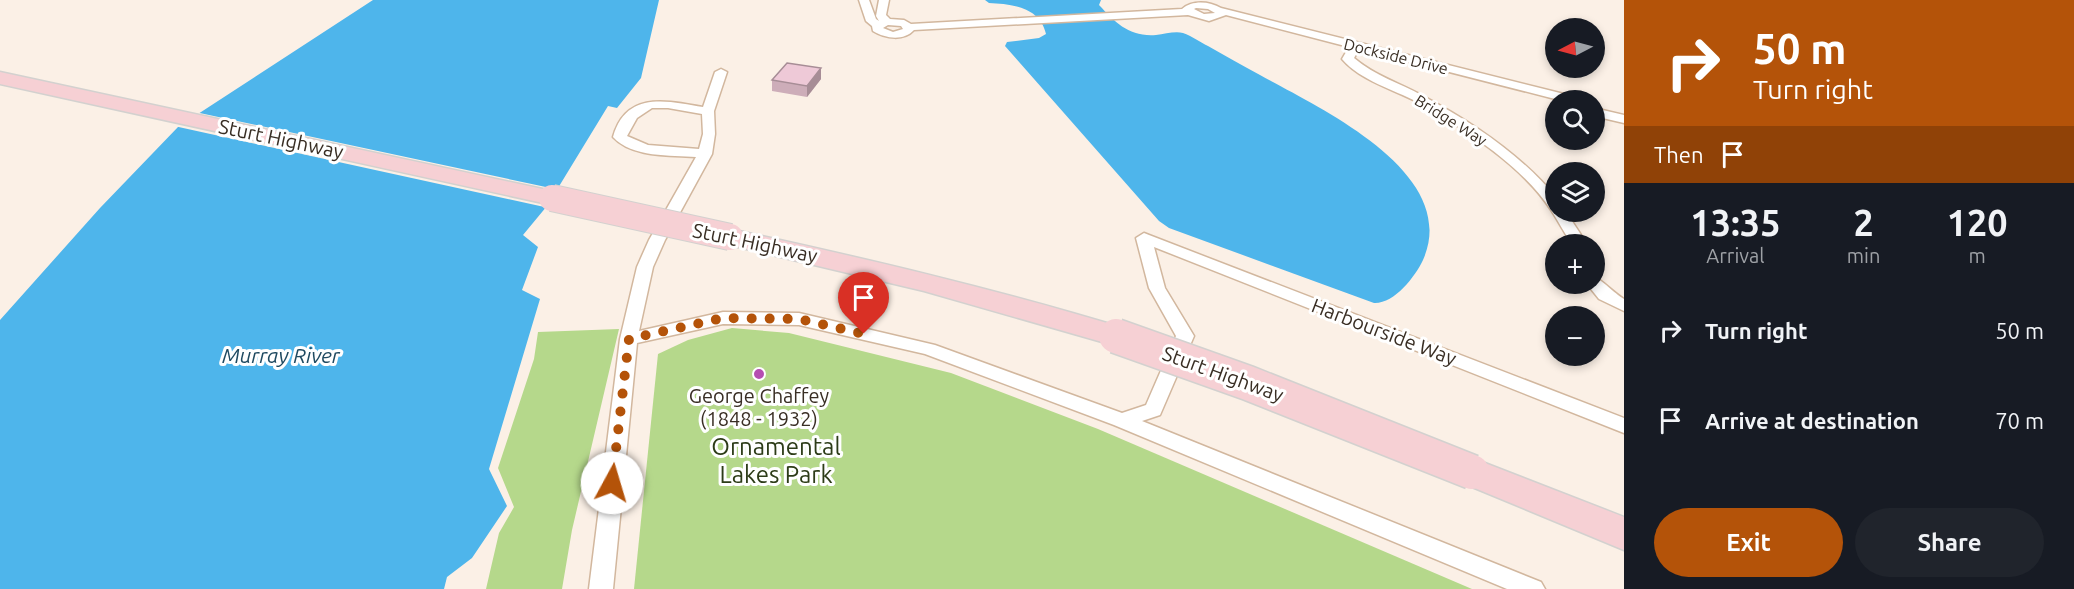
<!DOCTYPE html>
<meta charset="utf-8">
<style>
:root{--surface:#171b24;--page:#20242c;--text:#f1f3f6;--muted:#9ea1a6;--accent:#b45309}
body{margin:0;font-family:Ubuntu,sans-serif;background:var(--page);color:var(--text);height:100vh;display:flex;flex-direction:column;font-size:22px;white-space:nowrap}
*{box-sizing:border-box;margin:0}
p{font-size:20px;color:var(--muted)}
.icon{flex:none;width:33px;height:33px;fill:none;stroke:currentColor;stroke-width:2;stroke-linecap:round;stroke-linejoin:round}
.map{position:relative;flex:1;overflow:hidden}
.drawer{display:flex;flex-direction:column;background:var(--surface);width:450px}
.drawer>*{flex:none}
.hud{background:#b45309;color:#fff;overflow:hidden}
.needle{width:39px;rotate:264deg}
.tools{position:absolute;left:1545px;top:18px;display:grid;gap:12px}
.tools a{display:grid;place-items:center;width:60px;height:60px;border-radius:50%;background:var(--surface);box-shadow:0 3px 9px #0003;font-size:30px}
.pin{position:absolute;display:grid;place-items:center;width:51px;height:51px;color:#fff;margin:-62px -26px;border-radius:50% 50% 50% 0;rotate:-45deg;box-shadow:0 0 6px #0007}
.pin .icon{rotate:45deg}
.me{position:absolute;width:66px;margin:-33px;rotate:6deg;stroke-linejoin:round;filter:drop-shadow(0 0 4px #0008)}
.turn{display:flex;align-items:center;gap:21px;height:126px;padding:0 30px;font-size:27px}
.turn .icon{width:78px;height:78px;stroke-width:2.5}
.turn b{display:block;font-size:42px;line-height:51px}
.then{display:flex;align-items:center;height:57px;padding:0 30px;background:#0003;gap:12px;font-size:22px}
.eta{display:flex;justify-content:space-evenly;align-items:center;height:102px;text-align:center}
.eta b{font-size:36px;font-weight:700;line-height:42px}
.primary-button{display:flex;gap:12px;margin-top:auto;padding:12px 30px}
.primary-button a{flex:1;height:69px;border-radius:36px;background:var(--accent);color:#fff;font-size:24px;font-weight:700;line-height:69px;text-align:center}
.primary-button a+a{background:var(--page);color:var(--text)}
ul{padding:0;list-style:none}
li{display:flex;align-items:center;gap:18px;height:90px;padding:0 30px}
li div{flex:1}
li b{display:block;font-size:22px}
li em{font-style:normal}
main{display:flex;flex:1;min-height:0}
.map>svg:first-child{display:block}
.green{fill:#b5d88b}
.water{fill:#4eb5eb}
.pier{fill:#fbf0e6}
.lines{fill:none;stroke-linecap:round;stroke-linejoin:round}
.minor-casing{stroke:#d2b79e;stroke-width:3}
.trunk-casing{stroke:#d3d1cf;stroke-width:3}
.minor{fill:#fff;fill-rule:evenodd}
.trunk{fill:#f6d0d4;fill-rule:evenodd}
.trunk-bridge-far1-casing{stroke:#d3d1cf;stroke-width:28;stroke-linecap:butt}
.trunk-bridge-casing{stroke:#d3d1cf;stroke-width:37;stroke-linecap:butt}
.trunk-bridge-far1{stroke:#f6d0d4;stroke-width:26}
.trunk-bridge{stroke:#f6d0d4;stroke-width:34}
.wall{fill:#cdadb9}
.shaded-wall{fill:#a78d96}
.building{fill:#eec9d7;stroke:#a78d96;stroke-width:1.5}
.route{stroke:#b45309;stroke-width:10;stroke-dasharray:0 18}
.poi-dot{fill:#b54eb1;stroke:#fff;stroke-width:2}
.labels{text-anchor:middle;stroke-width:6;stroke-linejoin:round;paint-order:stroke}
.far-street-label{font-size:16px;fill:#392e24;stroke:#fff}
.street-label{font-size:20px;fill:#392e24;stroke:#fff}
.poi-label{font-size:20px;fill:#392e24;stroke:#fff}
.water-label{font-size:21px;font-style:italic;fill:#1f4a61;stroke:#fff}
.near-park-label{font-size:24px;fill:#2d3c18;stroke:#fff}
</style>
<main>
<div class="map">
<svg width="1624" height="589" viewBox="0 0 1624 589">
<rect width="100%" height="100%" fill="#fbf0e6"/>
<g class="green">
<polygon points="732,328 789,333 951,373 1098,429 1472,589 634,589 658,354 688,340"/>
<polygon points="619,329 572,530 562,589 486,589 499,533 514,507 498,468 534,359 538,332"/>
</g>
<g class="water">
<polygon points="373,0 659,0 641,78 617,108 608,106 547,206 523,235 538,247 522,290 540,299 489,469 507,506 472,558 447,577 444,589 0,589 0,320 100,208 178,127"/>
<path d="M985,0H1101L1099,5C1116,23 1129,37 1156,35C1165,34 1175,31 1183,33C1192,36 1200,42 1208,46C1225,56 1242,65 1260,75C1317,107 1462,172 1423,260C1415,277 1394,304 1374,303L1169,228L1159,221L1005,46L1007,42L1039,38L1046,34C1040,7 1012,4 989,3Z"/>
</g>
<polygon class="pier" points="195,112 560,190 549,208 174,126"/>
<g class="lines">
<defs>
<g id="minor">
<path d="M859,0H869L876,19L879,21L876,16L879,0H889L886,15L890,19L904,20L911,24L1182,9C1192,0 1209,1 1221,8L1576,97L1578,100H1559L1359,49L1354,58C1375,76 1400,83 1423,96C1472,122 1520,154 1556,197V212H1566L1587,244H1572C1565,234 1557,219 1551,210C1522,165 1463,128 1417,102C1393,89 1361,81 1342,59L1349,47L1226,15L1209,21L1188,15L914,30C904,41 886,39 873,31L872,26L866,21ZM1196,8L1208,9L1215,13L1204,14L1194,9ZM888,25L901,26L903,29L893,32L883,28Z"/>
<path d="M721,69L727,72L714,111L715,134L712,154L665,240L653,267L639,331L723,312L799,313L935,345L1122,413L1146,405L1176,336L1149,288L1136,238L1144,233L1149,235L1624,418V433L1154,247L1165,288L1194,336L1160,415L1142,421L1541,582L1545,589H1507L1114,425L925,354L799,325L723,324L637,343L613,589H589L620,339L637,267L649,240L696,157C671,155 632,158 613,137C626,90 668,101 703,107L715,72ZM652,108H668L702,114L703,134L699,149L648,145L627,136L637,118Z"/>
<polygon points="1594,108 1624,115 1624,123 1594,116"/>
<path d="M1594,277C1601,279 1614,293 1624,299V311L1599,299L1587,284H1594Z"/>
</g>
<g id="trunk">
<polygon points="0,72 552,191 561,193 564,198 561,203 552,205 0,84"/>
<path d="M730,229C863,258 996,289 1127,329L1131,336L1127,343L1116,346L924,291L721,243L717,237L721,231Z"/>
<polygon points="1472,458 1624,517 1624,550 1460,482 1454,472 1460,462"/>
</g>
</defs>
<use href="#minor" class="minor-casing"/>
<use href="#trunk" class="trunk-casing"/>
<use href="#minor" class="minor"/>
<use href="#trunk" class="trunk"/>
<defs>
<g id="trunk-bridge-far1">
<polyline points="552,198 730,237"/>
<polyline points="1116,336 1119,337"/>
</g>
<polyline id="trunk-bridge" points="1116,336 1248,383 1472,472"/>
</defs>
<use href="#trunk-bridge-far1" class="trunk-bridge-far1-casing"/>
<use href="#trunk-bridge" class="trunk-bridge-casing"/>
<use href="#trunk-bridge-far1" class="trunk-bridge-far1"/>
<use href="#trunk-bridge" class="trunk-bridge"/>
</g>
<polygon class="wall" points="821,79 807,97 772,91 772,80"/>
<polygon class="shaded-wall" points="821,68 821,79 807,97 807,86"/>
<polygon class="building" points="787,63 821,68 807,86 772,80"/>
<g class="lines">
<polyline class="route" points="612,483 629,339 723,318 799,319 864,334"/>
</g>
<circle class="poi-dot" cx="759" cy="374" r="6"/>
<g class="labels">
<g class="far-street-label">
<text transform="translate(1396 56) rotate(14)" y="6">Dockside Drive</text>
<text transform="translate(1451 120) rotate(32)" y="6">Bridge Way</text>
</g>
<g class="street-label">
<text transform="translate(281 139) rotate(12)" y="7">Sturt Highway</text>
<text transform="translate(755 243) rotate(12)" y="7">Sturt Highway</text>
<text transform="translate(1384 332) rotate(21)" y="7">Harbourside Way</text>
<text transform="translate(1223 374) rotate(20)" y="7">Sturt Highway</text>
</g>
<g class="poi-label">
<text x="759" y="403">George Chaffey<tspan x="759" dy="23">(1848 - 1932)</tspan></text>
</g>
<g class="water-label">
<text x="281" y="363">Murray River</text>
</g>
<g class="near-park-label">
<text x="776" y="455">Ornamental<tspan x="776" dy="28">Lakes Park</tspan></text>
</g>
</g>
</svg>
<div class="tools">
<a><svg class="needle" viewBox="-14 -14 28 28"><path d="M0-13l5 13h-10z" fill="#e53935"/><path d="M0 13l5-13h-10z" fill="#9ea1a6"/></svg></a>
<a><svg class="icon" aria-label="search" viewBox="0 0 24 24"><circle cx="10" cy="10" r="6"/><path d="M15 15l6 6"/></svg></a>
<a><svg class="icon" aria-label="layers" viewBox="0 0 24 24"><path d="M12 4l9 5-9 5-9-5zM3 14l9 5 9-5"/></svg></a>
<a>+</a>
<a>−</a>
</div>
<div class="pin" style="left:864px;top:334px;background:#d93025"><svg class="icon" aria-label="arrive" viewBox="0 0 24 24"><path d="M6 21V4h12l-3 4 3 4H6"/></svg></div>
<svg class="me" style="left:612px;top:483px" viewBox="-20 -20 40 40"><circle r="19" fill="#fff"/><path d="M0-13L10 11 0 6-10 11z" fill="#b45309"/></svg>
</div>
<section class="drawer">
<div class="hud">
<div class="turn"><svg class="icon" aria-label="right" viewBox="0 0 24 24"><path d="M7 20v-9h11M14 6l5 5-5 5"/></svg><div><b>50 m</b>Turn right</div></div>
<div class="then">Then<svg class="icon" aria-label="arrive" viewBox="0 0 24 24"><path d="M6 21V4h12l-3 4 3 4H6"/></svg></div>
</div>
<div class="eta">
<div><b>13:35</b><p>Arrival</p></div>
<div><b>2</b><p>min</p></div>
<div><b>120</b><p>m</p></div>
</div>
<ul>
<li><svg class="icon" aria-label="right" viewBox="0 0 24 24"><path d="M7 20v-9h11M14 6l5 5-5 5"/></svg><div><b>Turn right</b></div><em>50 m</em></li>
<li><svg class="icon" aria-label="arrive" viewBox="0 0 24 24"><path d="M6 21V4h12l-3 4 3 4H6"/></svg><div><b>Arrive at destination</b></div><em>70 m</em></li>
</ul>
<div class="primary-button"><a>Exit</a><a>Share</a></div>
</section>
</main>
